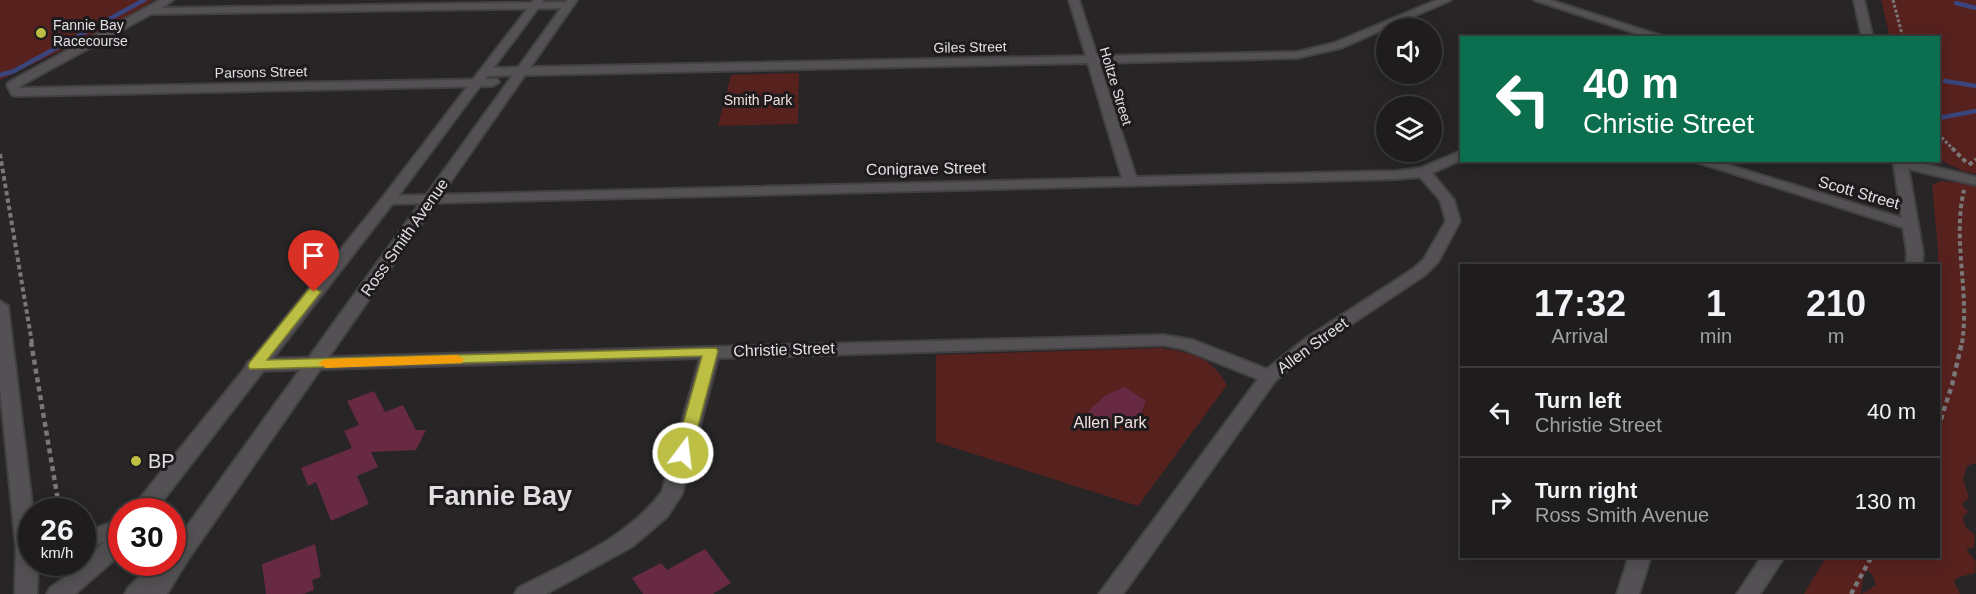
<!DOCTYPE html>
<style>
:root{--surface:#1e1c1d;--page:#2b292a;--text:#f1f3f6;--muted:#a1a1a4;--line:#3c3a3b}
body{margin:0;font-family:Helvetica,sans-serif;background:var(--page);color:var(--text);height:100vh;display:flex;flex-direction:column;font-size:22px;white-space:nowrap}
*{box-sizing:border-box;margin:0}
p{font-size:20px;color:var(--muted)}
.icon{flex:none;width:33px;height:33px;fill:none;stroke:currentColor;stroke-width:2;stroke-linecap:round;stroke-linejoin:round}
.map{position:relative;flex:1;overflow:hidden}
.panel{position:absolute;left:1460px;top:264px;width:480px;height:294px;display:flex;flex-direction:column;background:var(--surface);border-radius:0px;box-shadow:0 3px 15px #0003,0 0 0 2px var(--line)}
.panel>*{flex:none}
.top-card{position:absolute;left:1460px;top:36px;width:480px;height:126px;border-radius:0px;box-shadow:0 3px 15px #0003,0 0 0 2px var(--line);background:#0b6e4f;color:#fff;overflow:hidden}
.buttons{position:absolute;left:1376px;top:18px;display:grid;gap:12px}
.buttons a{display:grid;place-items:center;width:66px;height:66px;border-radius:50%;background:var(--surface);box-shadow:0 3px 15px #0003,0 0 0 2px var(--line);font-size:30px}
.speed{position:absolute;left:18px;top:498px;display:flex;gap:12px;font-size:30px;font-weight:700;text-align:center}
.speed>*{display:grid;place-content:center;width:78px;height:78px;border-radius:50%;background:var(--surface);box-shadow:0 3px 15px #0003,0 0 0 2px var(--line);line-height:1}
.speed small{font-size:15px;font-weight:400}
.speed .limit{border:9px solid #d22;background:#fff;color:#111}
.pin{position:absolute;display:grid;place-items:center;width:51px;height:51px;color:#fff;margin:-62px -26px;border-radius:50% 50% 50% 0;rotate:-45deg;box-shadow:0 0 6px #0007}
.pin .icon{rotate:45deg}
.me{position:absolute;width:66px;margin:-33px;rotate:15deg;stroke-linejoin:round;filter:drop-shadow(0 0 4px #0008)}
.turn{display:flex;align-items:center;gap:21px;height:126px;padding:0 24px;font-size:27px}
.turn .icon{width:78px;height:78px;stroke-width:2.5}
.turn b{display:block;font-size:42px;line-height:51px}
.eta{display:flex;justify-content:space-evenly;align-items:center;height:102px;text-align:center}
.eta b{font-size:36px;font-weight:800;line-height:42px}
ul{padding:0;list-style:none}
li{display:flex;align-items:center;gap:18px;height:90px;padding:0 24px;border-top:2px solid var(--line)}
li div{flex:1}
li b{display:block;font-size:22px}
li em{font-style:normal}
.map>svg:first-child{display:block}
.green{fill:#57211e}
.lines{fill:none;stroke-linecap:round;stroke-linejoin:round}
.stream{stroke:#39457c;stroke-width:4.5}
.building{fill:#672a42}
.minor-casing{stroke:#424042;stroke-width:4}
.tertiary-casing{stroke:#424042;stroke-width:4}
.path-far2{stroke:#7a7779;stroke-width:3;stroke-dasharray:3 2;stroke-linecap:butt}
.path-far1{stroke:#7a7779;stroke-width:4;stroke-dasharray:4.5 3;stroke-linecap:butt}
.path{stroke:#7a7779;stroke-width:4.5;stroke-dasharray:5 4;stroke-linecap:butt}
.minor{fill:#545154;fill-rule:evenodd}
.tertiary{fill:#545154;fill-rule:evenodd}
.route{fill:#bcbf44;stroke:#7a7c2c;stroke-width:1.5}
.slow{fill:#f59e0b}
.poi-dot{fill:#bcbf44;stroke:#1e1b1e;stroke-width:2}
.labels{text-anchor:middle;stroke-width:6;stroke-linejoin:round;paint-order:stroke}
.far-poi-label{font-size:14px;fill:#e0dee0;stroke:#1e1b1e;text-anchor:start}
.far-street-label{font-size:14px;fill:#e0dee0;stroke:#1e1b1e}
.far-park-label{font-size:14px;fill:#f4dedb;stroke:#1e1b1e}
.street-label{font-size:16px;fill:#e0dee0;stroke:#1e1b1e}
.park-label{font-size:16px;fill:#f4dedb;stroke:#1e1b1e}
.near-poi-label{font-size:20px;fill:#e0dee0;stroke:#1e1b1e;text-anchor:start}
.near-district-label{font-size:27px;font-weight:bold;fill:#e0dee0;stroke:#1e1b1e}
</style>
<div class="map">
<svg width="1976" height="594" viewBox="0 0 1976 594">
<rect width="100%" height="100%" fill="#282527"/>
<g class="green">
<polygon points="0,0 153,0 131,16 110,23 88,40 64,49 0,80"/>
<polygon points="1881,0 1976,0 1976,174 1963,171 1938,159 1938,38 1890,37"/>
<polygon points="799,73 798,124 718,126 731,75"/>
<polygon points="1941,181 1976,185 1976,463 1967,466 1963,478 1969,498 1962,504 1968,512 1963,517 1965,526 1975,535 1974,547 1966,549 1976,562 1975,573 1959,577 1954,581 1960,594 1862,594 1876,585 1872,574 1867,570 1863,578 1861,594 1804,594 1826,557 1938,556 1938,249 1932,185"/>
<path d="M1161,348C1191,353 1211,356 1227,385L1138,506L936,442V355Z"/>
</g>
<g class="lines">
<g class="stream">
<polyline points="1956,3 1976,8"/>
<polyline points="0,75 14,71 144,0"/>
<polyline points="1945,81 1976,86"/>
<polyline points="1939,118 1976,111"/>
</g>
</g>
<g class="building">
<polygon points="1125,387 1146,401 1139,417 1108,423 1087,412 1106,395"/>
<polygon points="374,391 385,412 403,405 416,430 426,430 416,450 371,452 378,467 357,476 369,504 331,521 316,482 308,486 301,468 352,448 344,431 359,425 347,401"/>
<polygon points="315,544 321,577 312,580 314,590 303,594 266,594 262,564"/>
<polygon points="705,549 731,583 713,594 643,594 632,578 661,563 667,570"/>
</g>
<g class="lines">
<defs>
<g id="minor">
<polygon points="160,0 173,0 162,8 569,2 574,5 569,8 151,14 20,86 20,88 497,79 499,82 493,86 16,96 12,95 7,85 9,82"/>
<path d="M1069,0H1079L1097,56L1297,52L1334,43L1437,0H1451L1341,48L1297,58L1099,63L1136,177L1396,171L1420,168L1461,151V160L1432,173L1454,200L1460,221L1438,262L1425,275L1317,347L1275,381L1123,594H1099L1258,379L1183,349L1164,345L718,358L682,494L667,517L633,546L546,594H515L518,588C570,561 626,539 662,492L700,358L255,371L249,369L246,365L249,361L255,359L1164,335L1193,340L1267,369L1305,339L1413,269L1424,259L1446,221L1440,200L1420,177L1396,179L388,204L381,200L388,196L1122,178L1088,63L485,76L479,72L485,68L1086,56Z"/>
<polygon points="1534,0 1550,0 1668,38 1650,38"/>
<polygon points="1690,160 1712,160 1915,222 1917,225 1915,228 1905,228"/>
<polygon points="1896,160 1908,160 1976,177 1976,185 1896,166 1894,163"/>
<polygon points="1629,556 1651,556 1639,594 1617,594"/>
</g>
<g id="tertiary">
<polygon points="534,0 544,0 393,203 154,512 133,512 141,497 383,197"/>
<polygon points="567,0 577,0 189,558 167,594 125,594 128,588 155,562 172,562 172,547"/>
<polygon points="1854,0 1864,0 1873,38 1862,38"/>
<polygon points="1893,160 1907,160 1923,253 1922,266 1906,266 1907,253"/>
<polygon points="0,301 8,306 33,512 32,512 32,562 38,562 37,594 15,594 16,548 0,388"/>
<polygon points="122,519 122,553 75,594 47,594 50,588 72,572 104,542 82,550 82,533"/>
<polygon points="1762,556 1785,556 1760,594 1737,594"/>
</g>
</defs>
<use href="#minor" class="minor-casing"/>
<use href="#tertiary" class="tertiary-casing"/>
<g class="path-far2">
<polyline points="1893,0 1903,38"/>
<polyline points="1938,134 1953,149"/>
</g>
<g class="path-far1">
<polyline points="1952,148 1967,163"/>
<polyline points="0,154 32,343"/>
<polyline points="1969,165 1976,159"/>
<path d="M1962,343C1970,292 1952,241 1964,190"/>
</g>
<g class="path">
<polyline points="31,342 60,512"/>
<polyline points="1938,428 1952,385 1962,342"/>
<polyline points="1851,594 1872,556"/>
</g>
<use href="#minor" class="minor"/>
<use href="#tertiary" class="tertiary"/>
</g>
<polygon class="route" points="314,288 321,292 267,360 716,348 718,351 691,453 689,458 677,458 675,453 702,356 250,369 248,366 250,362 309,289"/>
<polygon class="slow" points="457,355 464,359 462,363 326,368 318,363 326,359"/>
<g class="poi-dot">
<circle cx="41" cy="33" r="6"/>
<circle cx="136" cy="461" r="6"/>
</g>
<g class="labels">
<g class="far-poi-label">
<text x="53" y="30">Fannie Bay<tspan x="53" dy="16">Racecourse</tspan></text>
</g>
<g class="far-street-label">
<text transform="translate(970 47) rotate(-1)" y="5">Giles Street</text>
<text transform="translate(261 72) rotate(-1)" y="5">Parsons Street</text>
<text transform="translate(1116 86) rotate(73)" y="5">Holtze Street</text>
</g>
<g class="far-park-label">
<text x="758" y="105">Smith Park</text>
</g>
<g class="street-label">
<text transform="translate(926 168) rotate(-1)" y="6">Conigrave Street</text>
<text transform="translate(1859 192) rotate(16)" y="6">Scott Street</text>
<text transform="translate(404 237) rotate(-55)" y="6">Ross Smith Avenue</text>
<text transform="translate(1312 345) rotate(-36)" y="6">Allen Street</text>
<text transform="translate(784 349) rotate(-2)" y="6">Christie Street</text>
</g>
<g class="park-label">
<text x="1110" y="428">Allen Park</text>
</g>
<g class="near-poi-label">
<text x="148" y="468">BP</text>
</g>
<g class="near-district-label">
<text x="500" y="505">Fannie Bay</text>
</g>
</g>
</svg>
<div class="buttons">
<a><svg class="icon" aria-label="sound" viewBox="0 0 24 24"><path d="M4 9h4l5-4v14l-5-4H4zM17 9q2 3 0 6"/></svg></a>
<a><svg class="icon" aria-label="layers" viewBox="0 0 24 24"><path d="M12 4l9 5-9 5-9-5zM3 14l9 5 9-5"/></svg></a>
</div>
<div class="speed"><div>26<small>km/h</small></div><div class="limit">30</div></div>
<div class="pin" style="left:314px;top:292px;background:#d93025"><svg class="icon" aria-label="arrive" viewBox="0 0 24 24"><path d="M6 21V4h12l-3 4 3 4H6"/></svg></div>
<svg class="me" style="left:683px;top:453px" viewBox="-20 -20 40 40"><circle r="17" fill="#bcbf44" stroke="#fff" stroke-width="3"/><path d="M0-11L8 9 0 5-8 9z" fill="#fff"/></svg>
<div class="top-card">
<div class="turn"><svg class="icon" aria-label="left" viewBox="0 0 24 24"><path d="M17 20v-9H6M10 6l-5 5 5 5"/></svg><div><b>40 m</b>Christie Street</div></div>
</div>
<section class="panel">
<div class="eta">
<div><b>17:32</b><p>Arrival</p></div>
<div><b>1</b><p>min</p></div>
<div><b>210</b><p>m</p></div>
</div>
<ul>
<li><svg class="icon" aria-label="left" viewBox="0 0 24 24"><path d="M17 20v-9H6M10 6l-5 5 5 5"/></svg><div><b>Turn left</b><p>Christie Street</p></div><em>40 m</em></li>
<li><svg class="icon" aria-label="right" viewBox="0 0 24 24"><path d="M7 20v-9h11M14 6l5 5-5 5"/></svg><div><b>Turn right</b><p>Ross Smith Avenue</p></div><em>130 m</em></li>
</ul>
</section>
</div>
